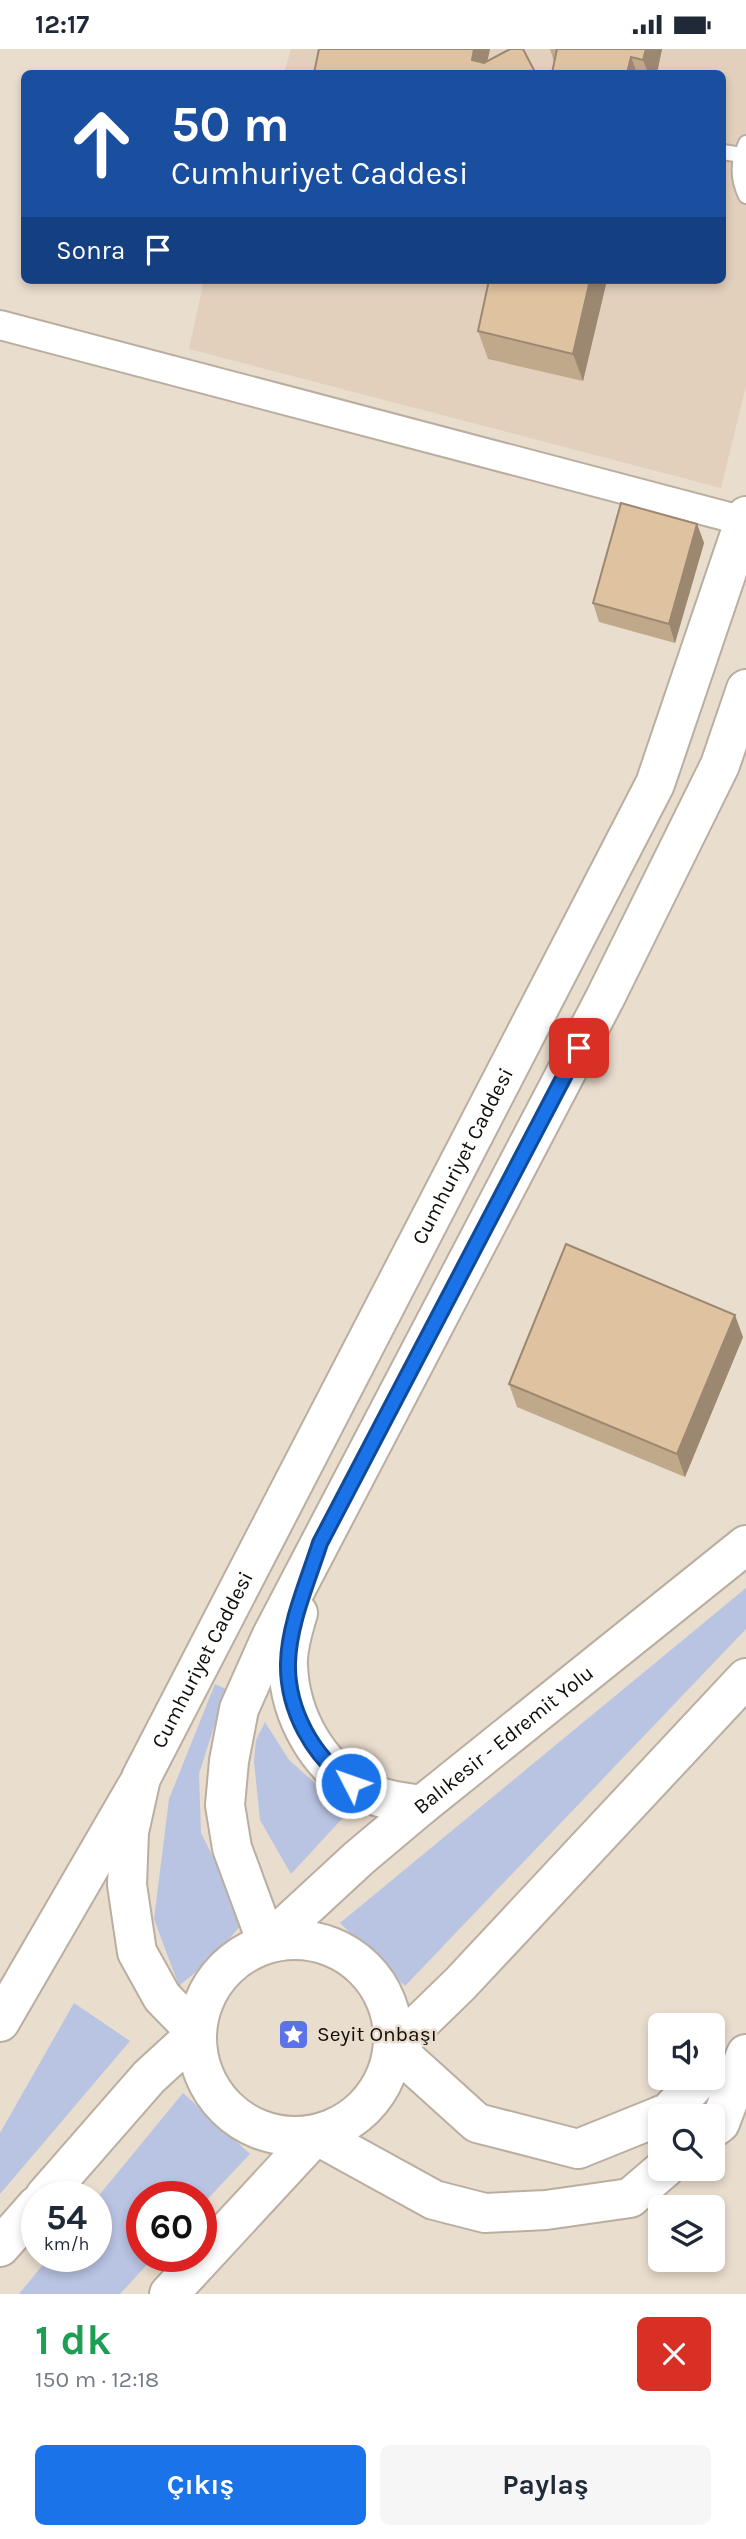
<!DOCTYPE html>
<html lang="tr">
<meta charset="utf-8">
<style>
:root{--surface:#fff;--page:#f6f6f7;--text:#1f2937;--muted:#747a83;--accent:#1a73e8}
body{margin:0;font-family:Karla,sans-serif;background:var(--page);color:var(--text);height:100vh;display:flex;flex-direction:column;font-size:26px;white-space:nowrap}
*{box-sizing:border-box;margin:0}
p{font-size:23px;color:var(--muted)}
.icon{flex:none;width:38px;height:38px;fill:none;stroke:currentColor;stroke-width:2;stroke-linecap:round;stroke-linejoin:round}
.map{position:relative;height:2245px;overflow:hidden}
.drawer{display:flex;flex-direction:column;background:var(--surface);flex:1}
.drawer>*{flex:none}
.hud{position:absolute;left:21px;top:21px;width:705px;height:214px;border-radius:10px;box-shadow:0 4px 10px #0003;background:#1a4fa0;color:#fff;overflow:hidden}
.buttons{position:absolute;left:648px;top:1964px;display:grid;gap:14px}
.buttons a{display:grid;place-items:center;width:77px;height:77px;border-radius:10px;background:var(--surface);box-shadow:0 4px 10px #0003;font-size:35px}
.speed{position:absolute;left:21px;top:2132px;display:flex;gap:14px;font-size:35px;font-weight:700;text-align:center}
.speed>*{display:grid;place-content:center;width:91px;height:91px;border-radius:50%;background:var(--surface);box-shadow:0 4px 10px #0003;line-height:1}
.speed small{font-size:18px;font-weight:400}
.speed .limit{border:10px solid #d22;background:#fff;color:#111}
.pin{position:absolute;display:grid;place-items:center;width:60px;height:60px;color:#fff;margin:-30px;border-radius:14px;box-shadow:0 4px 10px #0006}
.me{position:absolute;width:77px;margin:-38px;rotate:311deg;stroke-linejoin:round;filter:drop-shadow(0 0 5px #0008)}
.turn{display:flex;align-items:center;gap:24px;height:147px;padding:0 35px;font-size:32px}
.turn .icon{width:91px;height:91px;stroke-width:2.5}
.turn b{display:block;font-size:49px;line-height:60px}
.then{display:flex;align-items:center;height:66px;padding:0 35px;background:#0003;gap:14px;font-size:26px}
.round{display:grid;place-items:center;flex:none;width:74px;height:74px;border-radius:10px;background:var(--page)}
.summary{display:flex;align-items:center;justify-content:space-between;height:119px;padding:0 35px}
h1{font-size:42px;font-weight:700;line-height:52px;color:#1e9e55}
.cta{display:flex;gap:14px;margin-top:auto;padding:14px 35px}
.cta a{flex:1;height:80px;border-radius:10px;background:var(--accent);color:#fff;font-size:28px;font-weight:700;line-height:80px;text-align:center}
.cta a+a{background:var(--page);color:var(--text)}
.status{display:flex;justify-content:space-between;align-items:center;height:49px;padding:0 35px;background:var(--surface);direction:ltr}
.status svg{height:19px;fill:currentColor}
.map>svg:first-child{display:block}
.built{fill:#e2d0bc}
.green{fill:#b9c3e2}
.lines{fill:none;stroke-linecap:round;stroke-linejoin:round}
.lane-casing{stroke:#baaea0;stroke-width:18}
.street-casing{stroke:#baaea0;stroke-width:32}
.secondary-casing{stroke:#baaea0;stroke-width:42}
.primary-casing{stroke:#baaea0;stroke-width:42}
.highway-casing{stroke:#baaea0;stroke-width:42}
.lane{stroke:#fff;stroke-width:14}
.street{stroke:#fff;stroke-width:28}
.secondary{stroke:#fff;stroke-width:38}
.primary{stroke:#fff;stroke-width:38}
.highway{stroke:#fff;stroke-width:38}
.wall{fill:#c0a88a}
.shaded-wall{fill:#9c8871}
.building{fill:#dfc3a1;stroke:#9c8871;stroke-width:2}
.route-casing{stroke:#114b97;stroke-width:18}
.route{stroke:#1a73e8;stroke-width:12}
.labels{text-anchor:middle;stroke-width:5;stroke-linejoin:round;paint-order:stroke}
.street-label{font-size:21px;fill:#110d08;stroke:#e9ddce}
.poi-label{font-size:21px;fill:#110d08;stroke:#e9ddce;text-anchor:start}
</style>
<div class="status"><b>12:17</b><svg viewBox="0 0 49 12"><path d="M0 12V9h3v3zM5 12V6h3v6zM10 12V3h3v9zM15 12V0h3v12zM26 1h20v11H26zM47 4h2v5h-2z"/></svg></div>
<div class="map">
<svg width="746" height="2245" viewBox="0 0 746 2245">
<rect width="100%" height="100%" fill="#e9ddce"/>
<polygon class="built" points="291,0 746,0 746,337 721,439 189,300 204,231 723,231 723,24 284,24"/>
<g class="green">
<polygon points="746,1539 746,1580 405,1937 340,1874"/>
<polygon points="215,1635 226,1640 199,1725 201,1784 245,1871 215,1907 179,1937 154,1870 169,1750"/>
<polygon points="265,1673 289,1711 325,1743 351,1760 291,1825 260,1771 254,1712 256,1691"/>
<polygon points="74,1954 130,1992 0,2145 0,2084"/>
<polygon points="183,2044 250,2105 201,2157 201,2147 142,2147 142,2207 155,2207 120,2245 19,2245 50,2207 96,2207 96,2150"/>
</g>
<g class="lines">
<defs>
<g id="lane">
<path d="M746,94C738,113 737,128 746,147"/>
<polyline points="723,103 741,106"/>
</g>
<polyline id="street" points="0,276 744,472"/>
<polyline id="secondary" points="0,1973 137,1737"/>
<g id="primary">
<path d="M298,1564C293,1580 287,1600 288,1617C290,1667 318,1719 364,1742C382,1751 402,1753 422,1756"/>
<polyline points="267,1894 232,1799 225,1756 229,1712 239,1660 271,1588 605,949 720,716 746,640"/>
<path id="s1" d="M197,1984L162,1948L137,1903L127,1836L129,1783L141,1729L655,735L746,467"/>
</g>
<g id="highway">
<circle cx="295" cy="1989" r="98"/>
<path id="s2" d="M267,1894L359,1809L422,1756L746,1496"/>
<polyline points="660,2067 578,2100 477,2074 394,1999 460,1935 746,1629"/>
<polyline points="660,2067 669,2063 702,2028"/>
<polyline points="712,2080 720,2074 746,2005"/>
<polyline points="45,2147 149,2028 197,1984"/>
<polyline points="0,2198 37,2156"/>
<polyline points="169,2245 316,2086 434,2151 485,2164 546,2161 630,2149 665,2119"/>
</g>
</defs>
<use href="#lane" class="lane-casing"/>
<use href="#street" class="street-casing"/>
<use href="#secondary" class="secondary-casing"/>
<use href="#primary" class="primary-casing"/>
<use href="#highway" class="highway-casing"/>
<use href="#lane" class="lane"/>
<use href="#street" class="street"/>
<use href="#secondary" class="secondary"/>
<use href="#primary" class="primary"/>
<use href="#highway" class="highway"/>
</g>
<g class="wall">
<polygon points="550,0 662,0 657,24 552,24 554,13"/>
<polygon points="607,231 583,332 488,310 478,282"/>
<polygon points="697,475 704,494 675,594 599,573 593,554"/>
<polygon points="743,1288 685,1428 517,1358 509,1335"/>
</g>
<g class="shaded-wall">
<polygon points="474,0 490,0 485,24 472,11"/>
<polygon points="646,0 662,0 657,24 648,24 643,11"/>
<polygon points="631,8 637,24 627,24"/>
<polygon points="590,231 607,231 583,332 573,305"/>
<polygon points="697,475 704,494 675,594 669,575"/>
<polygon points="735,1266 743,1288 685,1428 677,1405"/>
</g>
<g class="building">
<polygon points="319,0 474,0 472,11 484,14 510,0 523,0 535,23 543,24 314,24"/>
<polygon points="557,0 646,0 643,11 631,8 627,24 552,24"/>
<polygon points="489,231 590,231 573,305 478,282"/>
<polygon points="621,454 697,475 669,575 593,554"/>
<polygon points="566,1195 735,1266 677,1405 509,1335"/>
</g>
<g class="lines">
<defs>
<path id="route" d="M351,1734C313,1708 287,1661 288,1614C289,1574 308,1532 320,1494L579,999"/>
</defs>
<use href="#route" class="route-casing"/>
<use href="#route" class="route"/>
</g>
<defs>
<symbol id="sight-square" viewBox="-11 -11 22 22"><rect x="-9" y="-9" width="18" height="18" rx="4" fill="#5b72e8" stroke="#e9ddce"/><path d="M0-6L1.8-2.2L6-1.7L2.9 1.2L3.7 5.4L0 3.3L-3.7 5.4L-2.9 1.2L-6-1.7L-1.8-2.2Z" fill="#fff"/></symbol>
</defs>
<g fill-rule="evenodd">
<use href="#sight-square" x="276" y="1968" width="35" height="35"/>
</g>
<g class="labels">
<g class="street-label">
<text dy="7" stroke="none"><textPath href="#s1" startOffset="978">Cumhuriyet Caddesi</textPath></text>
<text dy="7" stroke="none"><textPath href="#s1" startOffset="411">Cumhuriyet Caddesi</textPath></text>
<text dy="7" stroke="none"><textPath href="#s2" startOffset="312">Balıkesir - Edremit Yolu</textPath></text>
</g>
<g class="poi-label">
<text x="317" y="1992">Seyit Onbaşı</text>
</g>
</g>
</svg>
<div class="buttons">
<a><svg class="icon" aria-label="sound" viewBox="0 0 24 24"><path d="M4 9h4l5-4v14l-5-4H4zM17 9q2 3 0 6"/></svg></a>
<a><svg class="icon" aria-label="search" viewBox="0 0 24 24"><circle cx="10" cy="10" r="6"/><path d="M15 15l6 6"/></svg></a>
<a><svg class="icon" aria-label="layers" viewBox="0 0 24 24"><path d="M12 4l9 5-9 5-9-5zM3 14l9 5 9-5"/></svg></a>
</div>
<div class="speed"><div>54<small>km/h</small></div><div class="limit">60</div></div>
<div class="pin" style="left:579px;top:999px;background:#d93025"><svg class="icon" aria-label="arrive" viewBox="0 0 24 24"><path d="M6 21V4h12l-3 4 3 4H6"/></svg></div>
<svg class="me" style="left:351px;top:1734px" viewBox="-20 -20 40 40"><circle r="17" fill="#1a73e8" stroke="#fff" stroke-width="3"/><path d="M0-11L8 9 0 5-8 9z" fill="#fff"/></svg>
<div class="hud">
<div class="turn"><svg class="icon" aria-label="ahead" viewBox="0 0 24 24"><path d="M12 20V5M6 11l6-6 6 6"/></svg><div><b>50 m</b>Cumhuriyet Caddesi</div></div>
<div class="then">Sonra<svg class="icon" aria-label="arrive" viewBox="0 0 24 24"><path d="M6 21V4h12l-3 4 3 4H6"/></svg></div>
</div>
</div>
<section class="drawer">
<div class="summary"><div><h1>1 dk</h1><p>150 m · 12:18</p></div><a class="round" style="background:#d93025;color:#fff"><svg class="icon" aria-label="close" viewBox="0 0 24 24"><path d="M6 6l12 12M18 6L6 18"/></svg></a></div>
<div class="cta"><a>Çıkış</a><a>Paylaş</a></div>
</section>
